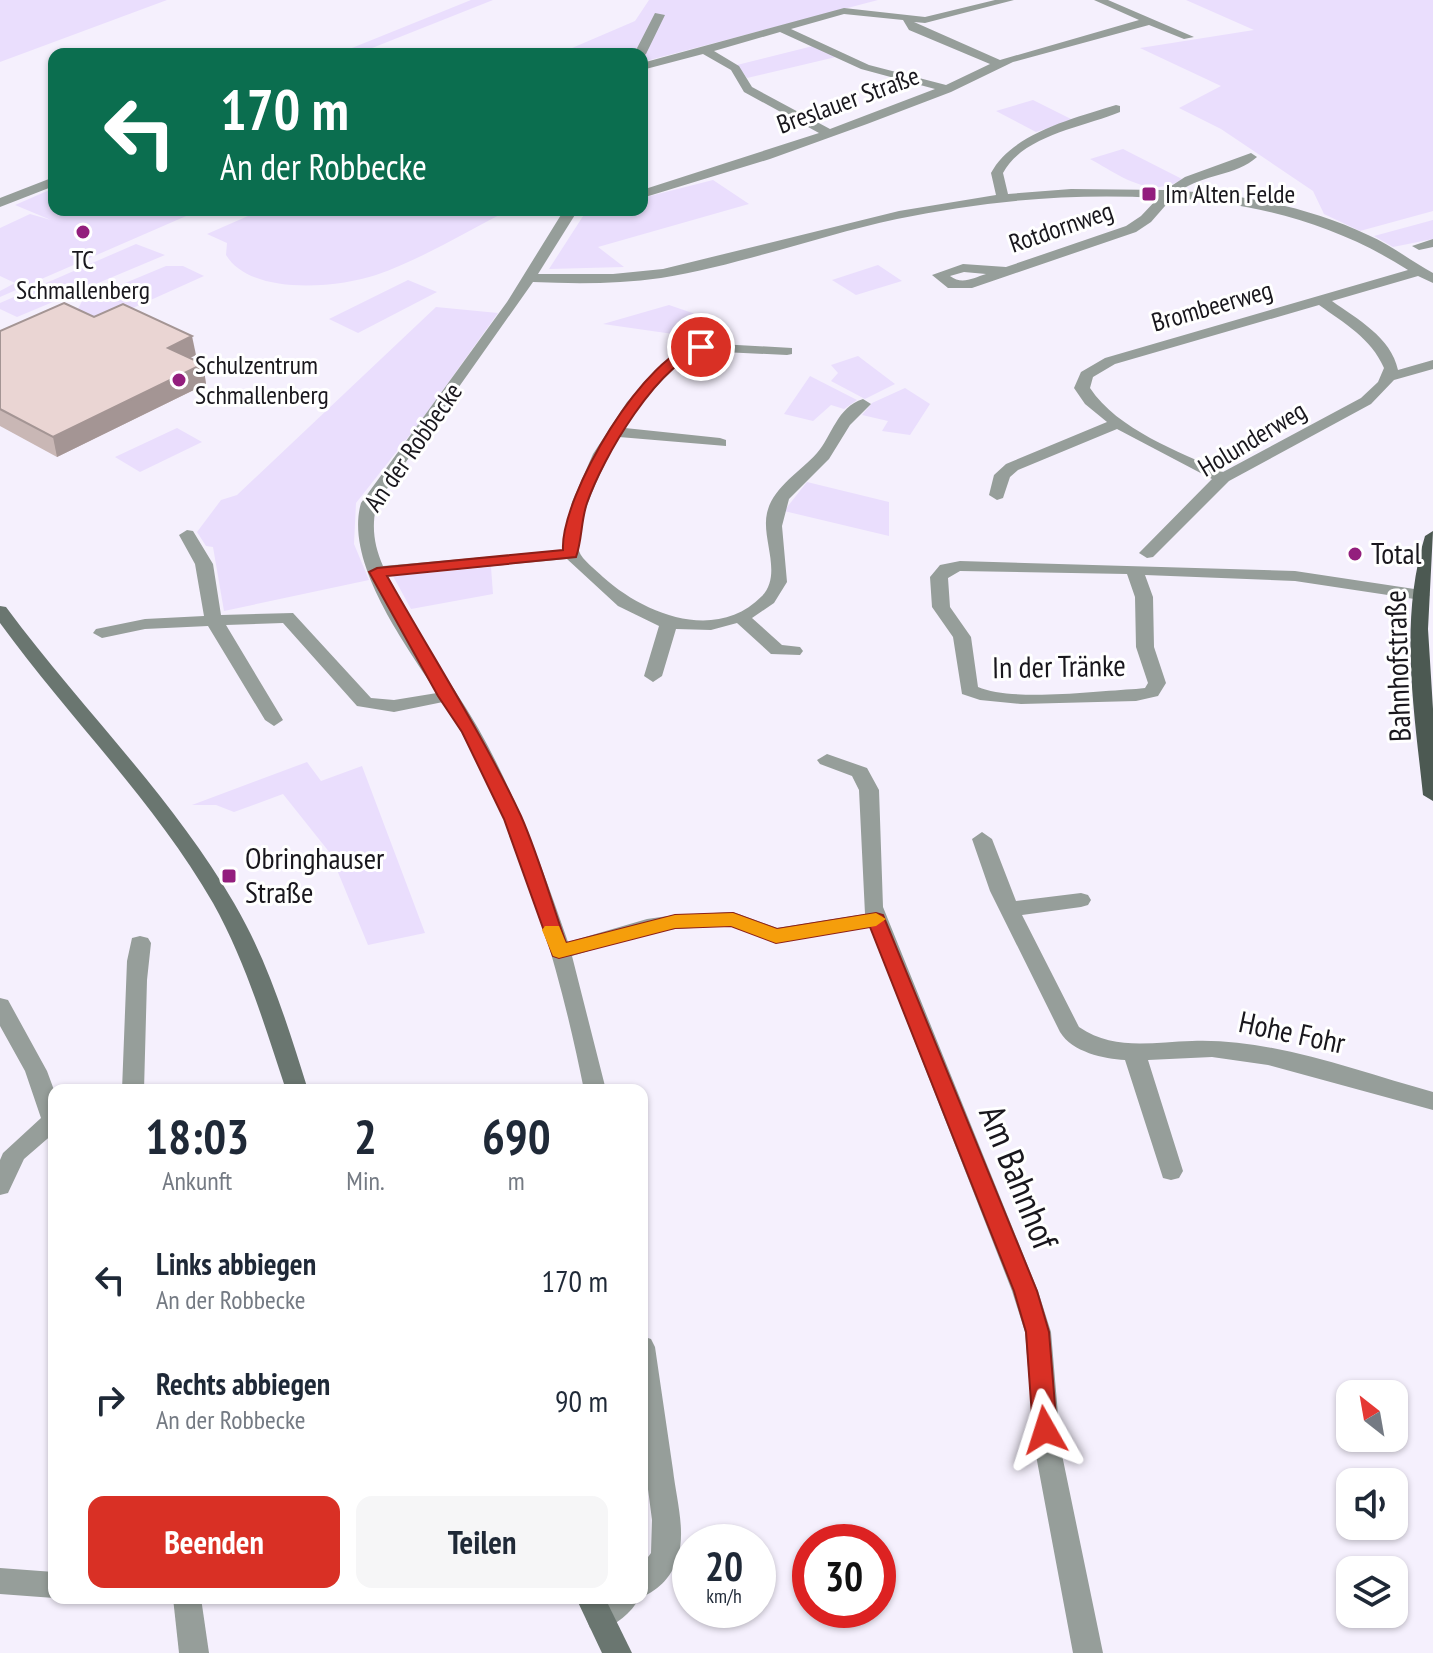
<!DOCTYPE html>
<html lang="de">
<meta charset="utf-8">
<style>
:root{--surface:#fff;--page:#f6f6f7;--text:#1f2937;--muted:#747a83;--accent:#d93025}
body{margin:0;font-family:"PT Sans Narrow",sans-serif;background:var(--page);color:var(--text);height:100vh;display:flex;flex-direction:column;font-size:30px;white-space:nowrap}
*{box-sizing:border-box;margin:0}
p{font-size:26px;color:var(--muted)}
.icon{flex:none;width:44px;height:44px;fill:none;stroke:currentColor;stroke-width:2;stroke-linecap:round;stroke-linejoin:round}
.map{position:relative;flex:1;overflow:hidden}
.side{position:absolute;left:48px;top:1084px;width:600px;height:520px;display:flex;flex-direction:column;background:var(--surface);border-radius:16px;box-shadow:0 2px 6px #0004}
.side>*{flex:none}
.guide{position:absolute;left:48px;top:48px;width:600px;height:168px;border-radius:16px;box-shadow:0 2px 6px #0004;background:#0b6e4f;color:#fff;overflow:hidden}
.needle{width:52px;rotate:329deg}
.tools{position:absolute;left:1336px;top:1380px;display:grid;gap:16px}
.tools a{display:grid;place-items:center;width:72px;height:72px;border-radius:16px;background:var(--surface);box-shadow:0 2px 6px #0004;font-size:40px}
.speed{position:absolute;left:672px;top:1524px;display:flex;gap:16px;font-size:40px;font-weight:700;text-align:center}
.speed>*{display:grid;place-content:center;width:104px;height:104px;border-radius:50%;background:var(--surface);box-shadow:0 2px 6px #0004;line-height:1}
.speed small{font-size:20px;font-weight:400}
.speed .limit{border:12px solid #d22;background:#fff;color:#111}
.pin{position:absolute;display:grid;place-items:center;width:68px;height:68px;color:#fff;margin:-34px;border:4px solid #fff;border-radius:50%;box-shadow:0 2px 8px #0007}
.me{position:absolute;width:88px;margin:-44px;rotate:354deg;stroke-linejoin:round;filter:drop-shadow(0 0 6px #0008)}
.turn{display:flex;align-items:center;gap:28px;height:168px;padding:0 40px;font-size:36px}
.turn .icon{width:104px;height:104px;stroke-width:2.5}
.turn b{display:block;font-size:56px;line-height:68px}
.eta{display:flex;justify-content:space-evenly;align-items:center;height:136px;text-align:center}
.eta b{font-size:48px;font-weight:700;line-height:56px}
.primary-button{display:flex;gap:16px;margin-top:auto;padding:16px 40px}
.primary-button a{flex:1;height:92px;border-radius:16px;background:var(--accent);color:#fff;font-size:32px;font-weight:700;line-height:92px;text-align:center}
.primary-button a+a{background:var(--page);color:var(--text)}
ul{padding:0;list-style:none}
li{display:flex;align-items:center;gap:24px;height:120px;padding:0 40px}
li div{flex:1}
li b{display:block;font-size:30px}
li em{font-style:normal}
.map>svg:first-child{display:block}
.green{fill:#eadefd}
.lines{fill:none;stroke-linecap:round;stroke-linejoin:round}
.street{fill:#969e9a;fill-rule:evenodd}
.secondary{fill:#6a7670;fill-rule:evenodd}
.primary{fill:#4c5952;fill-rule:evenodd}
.wall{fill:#c9b7b5}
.shaded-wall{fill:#a49594}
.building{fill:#ead5d3;stroke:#a49594;stroke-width:2}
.route{fill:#d93025;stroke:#8d1f18;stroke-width:2}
.slow{fill:#f59e0b}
.poi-dot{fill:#931e7d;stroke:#fff;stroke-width:3}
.labels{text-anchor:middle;stroke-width:6;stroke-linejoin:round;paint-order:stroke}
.far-street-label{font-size:26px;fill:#19171d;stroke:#fff}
.far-poi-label{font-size:26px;fill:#19171d;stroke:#fff;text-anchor:start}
.poi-label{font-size:30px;fill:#19171d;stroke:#fff;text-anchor:start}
.street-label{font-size:30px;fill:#19171d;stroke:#fff}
.near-street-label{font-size:36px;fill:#19171d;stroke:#fff}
</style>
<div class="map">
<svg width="1433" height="1653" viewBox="0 0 1433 1653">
<rect width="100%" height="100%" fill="#f5f0fd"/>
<g class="green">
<polygon points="0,0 167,0 0,62"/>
<polygon points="471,0 493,0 357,54 337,54"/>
<polygon points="649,0 878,0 642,62 642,54 558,54 635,21"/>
<polygon points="1186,0 1433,0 1433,211 1360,231 1324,214 1313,191 1221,129 1179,108 1221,86 1140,48 1254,30"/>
<polygon points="813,46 836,57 747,78 737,65"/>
<polygon points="1033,100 1073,120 1036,132 996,111"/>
<path d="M1123,149L1182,179C1150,200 1120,175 1090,159Z"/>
<polygon points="713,180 749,204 598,247 624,267 549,269 587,210 642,210 642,198"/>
<polygon points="54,188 54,210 200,210 0,297 0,291 15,283 0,276 0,228 30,214 51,220 15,205"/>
<path d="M262,210H509C466,232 422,259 376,275C337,288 251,296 226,255L227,243L207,234Z"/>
<polygon points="1433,220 1433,239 1393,247 1374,236"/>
<polygon points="136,244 165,255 17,317 0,309 0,303"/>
<polygon points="878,265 902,281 856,295 832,280"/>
<polygon points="166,266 183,266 204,276 115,316 96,319 77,311 82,301"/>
<polygon points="408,280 437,292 358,333 329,319"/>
<polygon points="669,305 707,318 673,334 603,324"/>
<polygon points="436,307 498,313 420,422 356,503 354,544 369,580 224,611 213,547 206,546 197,532 221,500 237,495"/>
<polygon points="858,356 895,384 865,399 831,381 838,373 831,365"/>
<polygon points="810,376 857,400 844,409 831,405 813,421 784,414"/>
<polygon points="905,388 930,404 910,435 882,431 888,421 862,415 872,403"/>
<polygon points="177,428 202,442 140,472 115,457"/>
<polygon points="807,482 889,502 889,536 784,511"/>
<polygon points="491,567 493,594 411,609 393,576"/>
<polygon points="307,762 321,781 362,766 425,933 368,945 330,853 283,794 234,812 216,805 192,805"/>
</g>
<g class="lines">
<g class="street">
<path d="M995,0H1014L925,23L914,22L1000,60L1139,20L1094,0H1108L1194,37L1184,39L1149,25L1013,62L951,92L867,124L770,159L642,198V190L819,133L744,92L731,70L703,54L642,70V63L844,8L925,17ZM844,14L903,20L909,30L990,64L946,85L869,65L791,29ZM780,32L861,69L935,89L830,129L752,87L739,66L714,51Z"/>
<polygon points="655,13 665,15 646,54 642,57 642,54 634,54"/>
<path d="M1116,105L1120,106V112C1084,127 1023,135 1003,173L1008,194L1071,189L1165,190L1185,177L1251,153L1257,157C1236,176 1203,174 1180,191C1243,194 1311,208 1368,235C1391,245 1411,261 1433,273V283L1418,276L1332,301C1357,319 1391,337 1398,370L1433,360V369L1394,380L1371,404L1229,481L1153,557L1147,558L1139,553L1212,479L1117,429L1018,470L1010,477L1003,498L997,500L989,495L994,475L1006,464L1107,422L1085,404L1074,388L1081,372L1105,358L1408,270C1336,224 1256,203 1172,198L1151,222L1136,232L972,288H948L932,275L963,264L1006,267L1126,226L1141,216L1158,198C1071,193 983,201 897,219C818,236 741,265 661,278C618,284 576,284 533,282L377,503C371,526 374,545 383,566L562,550L572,502L593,454L627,402L679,350L701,343L792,348V354L787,355L702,351C674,361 641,403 625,428L720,438L726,440V446L619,437C607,458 572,528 579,551C582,560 596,570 603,577C644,614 716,643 762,596C783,574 761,539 767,513C773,487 800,472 817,453C832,436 837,407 863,399L871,404L850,425L829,459L789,499L782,526L787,582L774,603L752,618L782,645L800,647L803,651L800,655L771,654L737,623L711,630L676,629L662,676L653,682L644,676L659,626L618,606L567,559L387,576C410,630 449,677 478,728C516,795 543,869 568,942L647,919L675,915L733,912L777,928L865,914L859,790L852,776L820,764L817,760L827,754L867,768L879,790L883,907L1038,1291L1051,1332L1061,1450L1103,1653H1073L1035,1450L1025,1332L1012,1291L870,927L776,943L731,926L675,929L648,933L572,956L606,1090H584C558,960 516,816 443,702L394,712L357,706L283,623L226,625L283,720L274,726L265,720L208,626L145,629L102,638L93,633L96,629L145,619L204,616L195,564L179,535L187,530L193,531L213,564L221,615L293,613L371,698L394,700L437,693C405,644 344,562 361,503L507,302L564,210H578L538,274H613L663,269L899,211L996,195L991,173C1012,133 1075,118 1116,105ZM964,272L986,274C973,278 962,285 950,276ZM1319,305C1344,323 1371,338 1384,368L1378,382L1361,398L1223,472C1178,451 1118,430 1090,388L1093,377L1115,364Z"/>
<polygon points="54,177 54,186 0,207 0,198"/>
<polygon points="1433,239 1433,247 1419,250 1412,246"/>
<path d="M960,561L1295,571L1421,590L1430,595L1421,600L1295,581L1145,575L1153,597L1154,647L1166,683L1158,696L1136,701L1021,704L980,700L962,694L953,637L932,607L930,577L940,565ZM960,571L1127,574L1135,597L1136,647L1148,683L1145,688L1136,689C1096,691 1012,702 978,687L971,637L950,607L948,578Z"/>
<path d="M982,832L992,839L1016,901L1081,893L1088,895L1091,900L1088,905L1081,907L1022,915L1079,1027C1114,1051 1152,1042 1192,1041C1273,1038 1356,1071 1433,1092V1110L1268,1065L1212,1057L1148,1060L1183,1171L1179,1178L1171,1180L1163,1178L1125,1060C1104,1059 1072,1052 1060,1032L990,891L972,839Z"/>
<polygon points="140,936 148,938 151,943 147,980 144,1090 122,1090 127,961 132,938"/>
<polygon points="0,998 8,1000 47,1071 54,1090 54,1133 24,1159 8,1193 0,1195 0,1160 3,1153 41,1118 25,1071 0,1026"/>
<path d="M642,1336L651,1339L655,1347C661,1388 667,1429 673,1470C676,1497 686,1531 678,1557C673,1575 659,1590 642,1597V1565L651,1553L652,1520L642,1443Z"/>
<polygon points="0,1568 54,1572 54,1598 0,1594"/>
<polygon points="173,1598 201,1598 209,1653 179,1653"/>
<path d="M603,1598H639C632,1613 615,1625 600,1632L590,1628L586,1618L590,1608Z"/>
</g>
<g class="secondary">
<path d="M0,606L6,607C80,707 171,795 234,903C268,961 288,1026 308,1090H286C265,1027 246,962 213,903C155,802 69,718 0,623Z"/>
<polygon points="576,1598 605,1598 632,1653 602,1653"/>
</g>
<path class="primary" d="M1433,531L1428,629L1433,709V801L1423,795C1414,709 1399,621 1425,536Z"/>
</g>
<polygon class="wall" points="94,317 196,355 190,358 203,364 206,384 57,457 0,426 0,331"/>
<g class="shaded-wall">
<polygon points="192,336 196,355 171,367 168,348"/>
<polygon points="203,364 206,384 57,457 53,437"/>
</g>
<polygon class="building" points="64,303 94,317 123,304 192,336 168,348 203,364 53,437 0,409 0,331"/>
<path class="route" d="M701,343L706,344V350C659,360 602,459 587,503C581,520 582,541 576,557L387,576C432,656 482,733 521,816C539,857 551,901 566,943L675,915L733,913L777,929L876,913L883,915L1037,1291L1049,1332L1057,1430L1054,1438L1045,1441L1036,1438L1033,1430L1026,1332L1014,1291L870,927L776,943L731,926L675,928L559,958L553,956L504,819L462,732L438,696L369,572L377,568L563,550C560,497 646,349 701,343Z"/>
<polygon class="slow" points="733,913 777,929 876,913 886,919 876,926 776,943 731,926 675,928 559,958 553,956 542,930 545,926 559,926 566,943 675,915"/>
<g class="poi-dot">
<rect x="1141" y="186" width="16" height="16" rx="4"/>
<circle cx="83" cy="232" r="8"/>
<circle cx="179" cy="380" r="8"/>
<circle cx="1355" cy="554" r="8"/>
<rect x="221" y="868" width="16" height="16" rx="4"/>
</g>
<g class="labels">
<g class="far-street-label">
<text transform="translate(848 100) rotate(-20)" y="9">Breslauer Straße</text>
<text transform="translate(1061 227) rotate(-19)" y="9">Rotdornweg</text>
<text transform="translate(1212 306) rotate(-16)" y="9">Brombeerweg</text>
<text transform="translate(1252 439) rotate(-31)" y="9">Holunderweg</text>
<text transform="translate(413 447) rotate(-55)" y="9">An der Robbecke</text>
</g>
<g class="far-poi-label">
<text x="1165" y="203">Im Alten Felde</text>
<text x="83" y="269" text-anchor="middle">TC<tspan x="83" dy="30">Schmallenberg</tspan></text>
<text x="195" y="374">Schulzentrum<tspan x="195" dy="30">Schmallenberg</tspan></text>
</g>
<g class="poi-label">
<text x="1371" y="564">Total</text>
<text x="245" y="869">Obringhauser<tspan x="245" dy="34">Straße</tspan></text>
</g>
<g class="street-label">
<text transform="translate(1398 666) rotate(-92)" y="10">Bahnhofstraße</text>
<text transform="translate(1059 667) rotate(-1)" y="10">In der Tränke</text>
<text transform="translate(1292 1033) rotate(12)" y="10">Hohe Fohr</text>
</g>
<g class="near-street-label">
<text transform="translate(1019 1177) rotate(68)" y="13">Am Bahnhof</text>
</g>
</g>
</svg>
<div class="tools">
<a><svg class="needle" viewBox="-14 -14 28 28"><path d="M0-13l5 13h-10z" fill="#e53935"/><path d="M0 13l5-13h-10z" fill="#747a83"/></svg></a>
<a><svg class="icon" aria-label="sound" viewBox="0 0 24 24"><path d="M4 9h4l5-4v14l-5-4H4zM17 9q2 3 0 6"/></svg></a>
<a><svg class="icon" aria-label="layers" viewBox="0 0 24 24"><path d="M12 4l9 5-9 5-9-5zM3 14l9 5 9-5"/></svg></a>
</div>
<div class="speed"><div>20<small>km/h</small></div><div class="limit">30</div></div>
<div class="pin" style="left:701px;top:347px;background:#d93025"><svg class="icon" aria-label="arrive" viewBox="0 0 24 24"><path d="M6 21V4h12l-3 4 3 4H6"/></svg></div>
<svg class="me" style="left:1045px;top:1430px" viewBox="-20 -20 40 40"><path d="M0-17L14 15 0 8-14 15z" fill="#d93025" stroke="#fff" stroke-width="4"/></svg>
<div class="guide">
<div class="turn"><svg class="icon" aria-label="left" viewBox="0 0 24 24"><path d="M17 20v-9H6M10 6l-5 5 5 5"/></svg><div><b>170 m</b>An der Robbecke</div></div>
</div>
<section class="side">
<div class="eta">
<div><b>18:03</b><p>Ankunft</p></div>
<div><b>2</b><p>Min.</p></div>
<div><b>690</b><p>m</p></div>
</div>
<ul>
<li><svg class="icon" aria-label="left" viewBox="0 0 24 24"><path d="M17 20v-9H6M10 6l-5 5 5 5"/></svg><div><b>Links abbiegen</b><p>An der Robbecke</p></div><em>170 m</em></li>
<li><svg class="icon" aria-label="right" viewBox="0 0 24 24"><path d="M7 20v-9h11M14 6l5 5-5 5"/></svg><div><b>Rechts abbiegen</b><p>An der Robbecke</p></div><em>90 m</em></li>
</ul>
<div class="primary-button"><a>Beenden</a><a>Teilen</a></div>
</section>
</div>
